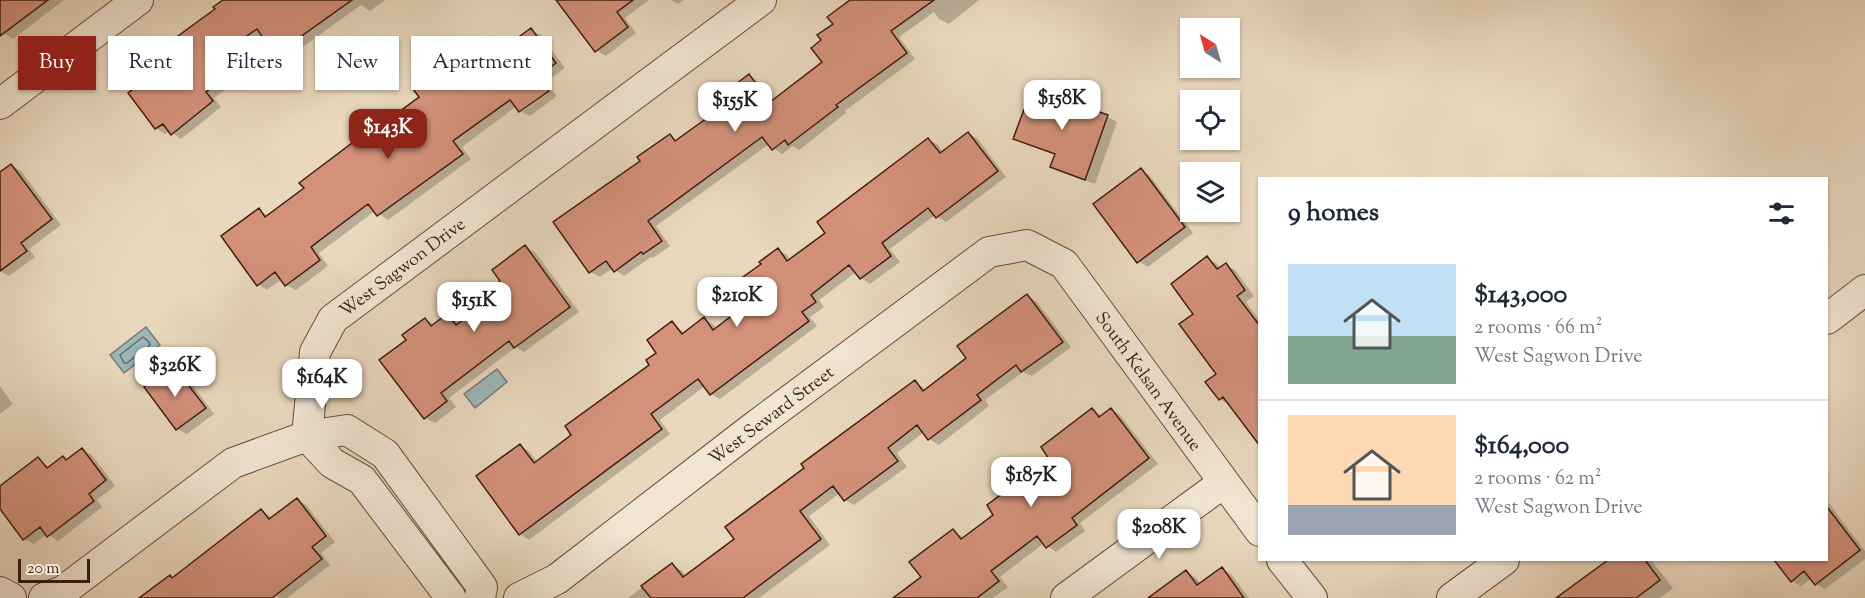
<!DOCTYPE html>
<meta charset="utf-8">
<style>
body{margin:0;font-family:"Sorts Mill Goudy",serif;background:#f6f6f7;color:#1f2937;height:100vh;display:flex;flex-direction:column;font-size:22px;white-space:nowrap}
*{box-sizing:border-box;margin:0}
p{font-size:20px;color:#747a83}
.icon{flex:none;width:33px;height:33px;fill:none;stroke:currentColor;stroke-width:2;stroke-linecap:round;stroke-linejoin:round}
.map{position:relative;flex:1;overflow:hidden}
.drawer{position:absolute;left:1258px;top:177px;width:570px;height:384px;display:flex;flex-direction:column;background:#fff;border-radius:0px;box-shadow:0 2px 4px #0004}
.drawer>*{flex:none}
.guide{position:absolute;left:18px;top:36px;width:570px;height:54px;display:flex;gap:12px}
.needle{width:39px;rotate:323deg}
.controls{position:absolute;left:1180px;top:18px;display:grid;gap:12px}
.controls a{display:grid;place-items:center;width:60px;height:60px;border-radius:0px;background:#fff;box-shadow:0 2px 4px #0004;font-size:30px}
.scale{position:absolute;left:18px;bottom:15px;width:72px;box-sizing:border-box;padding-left:6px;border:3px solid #3f1d0f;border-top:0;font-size:16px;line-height:21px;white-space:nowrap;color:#3f1d0f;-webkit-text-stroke:4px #f1e6d4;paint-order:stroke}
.price{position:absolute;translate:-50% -51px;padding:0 14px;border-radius:12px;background:#fff;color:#222;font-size:20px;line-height:39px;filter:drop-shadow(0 2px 3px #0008)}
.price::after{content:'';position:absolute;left:50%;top:36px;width:18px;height:14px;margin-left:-9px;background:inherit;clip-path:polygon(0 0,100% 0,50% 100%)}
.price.on{background:#8f2418;color:#fff}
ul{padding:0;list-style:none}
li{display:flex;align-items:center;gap:18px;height:150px;padding:0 30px}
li+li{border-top:2px solid #e0e1e3}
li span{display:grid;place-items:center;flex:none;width:168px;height:120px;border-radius:0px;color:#555}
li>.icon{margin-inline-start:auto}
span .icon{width:72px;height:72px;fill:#fffc;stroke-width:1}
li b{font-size:26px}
h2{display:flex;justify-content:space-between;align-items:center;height:72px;padding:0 30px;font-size:26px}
.tag{padding:0 21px;border-radius:0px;background:#fff;box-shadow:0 2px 4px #0004;font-size:21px;line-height:54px}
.tag.on{background:#8f2418;color:#fff}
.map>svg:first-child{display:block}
.water{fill:#9bb8bb;stroke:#767a76;stroke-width:1.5}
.shadow{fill:#0003}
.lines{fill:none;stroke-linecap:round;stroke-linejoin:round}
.shore{stroke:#6d6a65;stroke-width:1.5}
.building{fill:#d3917a;stroke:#3f1d0f;stroke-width:1.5}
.minor-casing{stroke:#6a4c3a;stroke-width:32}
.minor{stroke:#f1e6d4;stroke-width:30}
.labels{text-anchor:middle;stroke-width:5;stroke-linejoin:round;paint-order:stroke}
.street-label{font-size:18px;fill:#3f1d0f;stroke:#f1e6d4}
</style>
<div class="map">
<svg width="1865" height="598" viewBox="0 0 1865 598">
<rect width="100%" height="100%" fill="#e9d8bd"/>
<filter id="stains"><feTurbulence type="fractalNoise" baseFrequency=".00333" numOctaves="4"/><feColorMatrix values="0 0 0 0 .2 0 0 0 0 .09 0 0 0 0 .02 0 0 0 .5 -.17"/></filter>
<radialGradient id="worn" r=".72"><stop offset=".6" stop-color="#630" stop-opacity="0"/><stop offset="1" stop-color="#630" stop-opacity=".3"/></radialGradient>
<path class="water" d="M146,327L160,345L124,373L110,355Z
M497,369L507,382L475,408L464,394Z"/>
<path class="shadow" d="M0,0H64L13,39L4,33L0,28Z
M227,0H385L370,11L361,5L286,59L276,54L263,36L219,67L232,85L214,98L221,107L181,139L170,131L165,134L156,128L168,66Z
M558,0H649L625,18L636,33L606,56L596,50Z
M671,0H684L678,4Z
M852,0H979L949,24L939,19L934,12L899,37L915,59L845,111L846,113L799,150L793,146L782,154L769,144L656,226L670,246L653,258L651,257L624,276L613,268L600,277L590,272L555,223L642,161L670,136L678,141L727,106L749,76L758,82L773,101L824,63L823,40Z
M531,30L541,35L565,68L546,82L550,87L522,108V111L517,106L462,147L471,159L388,220L375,211L319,253L328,266L296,290L286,285L282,279L267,290L258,284L259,210L269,216L306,189L367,137L421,97L444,68L454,73L460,81Z
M552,90L557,96L530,116L522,112Z
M1033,90L1108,117L1117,122L1095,184L1061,172L1052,167L1056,155L1015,139Z
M968,133L978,139L1006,177L946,222L935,215L890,249L900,262L870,284L861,278L856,272L819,300L824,307L810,317L817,326L720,399L711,394L705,386L660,420L670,434L529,540L520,534L478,477L520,446L529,451L538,463L574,435L651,365L672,323L685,333L704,319L713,324L717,329L749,305L763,264L778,250L787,255L791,261L827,233L928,139L938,145L943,152Z
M11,165L21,171L61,225L29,249L35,257L9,276L0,271V174Z
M1141,170L1150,176L1193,233L1148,267L1138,261Z
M525,247L535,252L579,312L524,352L516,347L449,398L456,407L435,423L425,418L408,340L425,319L435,325L447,315L460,325L499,296L502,281Z
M1207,258L1217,264L1220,269L1226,265L1235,270L1254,296L1246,302L1260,321V441L1229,405L1220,399L1218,374L1196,314Z
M1027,296L1037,302L1071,347L1032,376L1023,372L985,400L989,406L939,445L929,439L924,432L897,453L907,467L854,505L845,500L840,493L809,516L830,545L759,598H628L672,565L681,570L686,576L736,539L806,468L915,382L926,390L968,359Z
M173,367L183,372L214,414L187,434L177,429Z
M0,386L13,404L0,414Z
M1111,409L1120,415L1158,464L1080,523L1085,531L1056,552L1044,543L1000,577L1008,587L993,598H896L923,578L953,531L964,538L995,515L1051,459L1092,410L1102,416Z
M82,450L92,455L115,486L97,500L102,507L58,541L47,534L34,544L24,539L0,507V488L38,459L50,468L63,458L68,460Z
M297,500L306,505L335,542L321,553L330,565L287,598H280L275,595L251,598H141L170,577L173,579L261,510L272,518Z
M1827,501L1865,551V559L1825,589L1816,584L1812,578L1801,586L1792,581L1775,560H1827Z
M1610,560H1651L1673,588L1660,598H1560Z
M1222,569L1231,574L1249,598H1153L1186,571L1195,577L1201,584Z"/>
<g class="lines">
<path class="shore" d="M143,337L149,342L150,345L127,363H124L120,355Z"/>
</g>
<path class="building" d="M0,0H48L0,36Z
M223,0H352L275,55L257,29L211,61L224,79L206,92L213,101L171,135L163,124L155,129L128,93L165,66L156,52L215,9L213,7Z
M556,0H633L617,12L628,27L595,52Z
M850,0H934L891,31L907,53L836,105L838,107L788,145L785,140L772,150L762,137L648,221L662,241L643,254L641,252L614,272L606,261L589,273L553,222L640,161L637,157L670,134L675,141L725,105L719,97L749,74L770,102L822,62L811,48L821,40L817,35L833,24L827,17Z
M531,28L556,63L538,76L549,91L519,112L510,100L453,141L463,154L377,216L368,204L311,247L320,260L285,286L275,272L257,286L221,236L259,208L265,217L304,188L299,183L364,134L366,136L419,97L413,89L444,66L456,82Z
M1032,88L1108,115L1085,180L1050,167L1055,154L1013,139Z
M968,132L998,171L936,218L928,208L882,243L891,256L860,279L849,265L811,295L816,302L802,312L809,321L710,395L698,379L651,414L662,429L519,535L476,476L520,444L534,463L571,435L565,426L649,365L646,360L656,353L647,340L672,321L682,334L704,317L713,330L747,304L732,285L761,264L759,262L778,248L787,261L825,233L817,222L928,138L940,153Z
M11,164L52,219L21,243L27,251L0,271V172Z
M1141,168L1185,227L1137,263L1093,204Z
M525,245L570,307L514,348L509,341L441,393L447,401L424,419L379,360L406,340L402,335L425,318L431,326L447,314L456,325L497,296L491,287L500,281L492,270Z
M1207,256L1217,269L1226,263L1245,290L1237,296L1260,326V446L1223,397L1219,400L1205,382L1216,374L1179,324L1193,314L1171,284Z
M1027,294L1063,342L1021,372L1016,365L977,395L981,400L928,440L917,425L888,448L898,461L844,501L833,486L800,511L821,539L743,598H651L641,586L672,563L683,577L734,539L725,527L804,468L801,464L915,380L923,391L966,358L957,346Z
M173,365L206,408L176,430L144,387Z
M1092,408L1099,417L1111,408L1149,458L1072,518L1077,525L1046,548L1037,536L991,571L999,581L977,598H893L921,577L909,562L953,529L961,539L993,515L987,505L1049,459L1041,447Z
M82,448L106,480L89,494L94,501L47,537L40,527L23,540L0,509V486L38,457L47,468L63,456L66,460Z
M297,498L326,536L312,547L322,559L272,598H139L170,575L172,578L261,509L269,519Z
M1827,507L1860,550L1815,585L1804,571L1791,582L1774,560H1827Z
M1608,560H1645L1660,580L1636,598H1556Z
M1222,567L1244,598H1148L1186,570L1197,585Z"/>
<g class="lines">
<defs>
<path id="minor" d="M0,104L138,0
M1827,319L1865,290
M1282,560L1312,598
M0,592L11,598
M44,598L63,591L233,463L307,436L315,352L333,319L761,0
M451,598L362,480L332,463L307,436L347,430L385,454L482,587L480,598
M519,598L557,579L750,430L989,252L1027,245L1064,264L1260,531
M1066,598L1223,483
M1452,598L1504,560"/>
</defs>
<use href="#minor" class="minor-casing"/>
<use href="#minor" class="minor"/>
</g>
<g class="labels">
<g class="street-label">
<text transform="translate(402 267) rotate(-37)" y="6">West Sagwon Drive</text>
<text transform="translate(1149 381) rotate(54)" y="6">South Kelsan Avenue</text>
<text transform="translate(771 415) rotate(-37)" y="6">West Seward Street</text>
</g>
</g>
<rect width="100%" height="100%" filter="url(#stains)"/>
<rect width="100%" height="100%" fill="url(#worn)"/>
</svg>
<div class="controls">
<a><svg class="needle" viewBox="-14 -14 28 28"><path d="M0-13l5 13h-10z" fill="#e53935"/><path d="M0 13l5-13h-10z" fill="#747a83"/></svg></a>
<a><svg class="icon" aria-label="locate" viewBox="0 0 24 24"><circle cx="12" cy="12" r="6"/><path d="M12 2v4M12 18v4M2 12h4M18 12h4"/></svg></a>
<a><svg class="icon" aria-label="layers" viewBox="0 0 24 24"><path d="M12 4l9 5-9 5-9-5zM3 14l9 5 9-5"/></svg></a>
</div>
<div class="scale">20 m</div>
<b class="price" style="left:1062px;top:131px">$158K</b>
<b class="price" style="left:735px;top:133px">$155K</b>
<b class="price on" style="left:388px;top:160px">$143K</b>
<b class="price" style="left:737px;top:328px">$210K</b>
<b class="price" style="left:474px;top:333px">$151K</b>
<b class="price" style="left:175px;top:398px">$326K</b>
<b class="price" style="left:322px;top:410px">$164K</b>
<b class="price" style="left:1031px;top:508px">$187K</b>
<b class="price" style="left:1159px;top:560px">$208K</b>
<div class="guide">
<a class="tag on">Buy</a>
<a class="tag">Rent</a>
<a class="tag">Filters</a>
<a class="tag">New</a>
<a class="tag">Apartment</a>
</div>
<section class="drawer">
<h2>9 homes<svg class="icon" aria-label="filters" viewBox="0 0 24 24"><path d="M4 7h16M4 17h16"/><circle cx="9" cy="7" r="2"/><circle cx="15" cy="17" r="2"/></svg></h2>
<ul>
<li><span style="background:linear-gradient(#bfe0f5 60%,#7fa58c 0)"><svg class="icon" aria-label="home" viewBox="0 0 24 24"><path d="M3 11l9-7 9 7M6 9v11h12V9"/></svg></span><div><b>$143,000</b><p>2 rooms · 66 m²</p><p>West Sagwon Drive</p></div></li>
<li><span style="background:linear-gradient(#ffd9b3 75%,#9aa5b1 0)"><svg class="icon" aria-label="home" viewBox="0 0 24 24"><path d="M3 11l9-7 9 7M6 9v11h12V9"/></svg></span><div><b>$164,000</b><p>2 rooms · 62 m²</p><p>West Sagwon Drive</p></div></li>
</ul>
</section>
</div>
